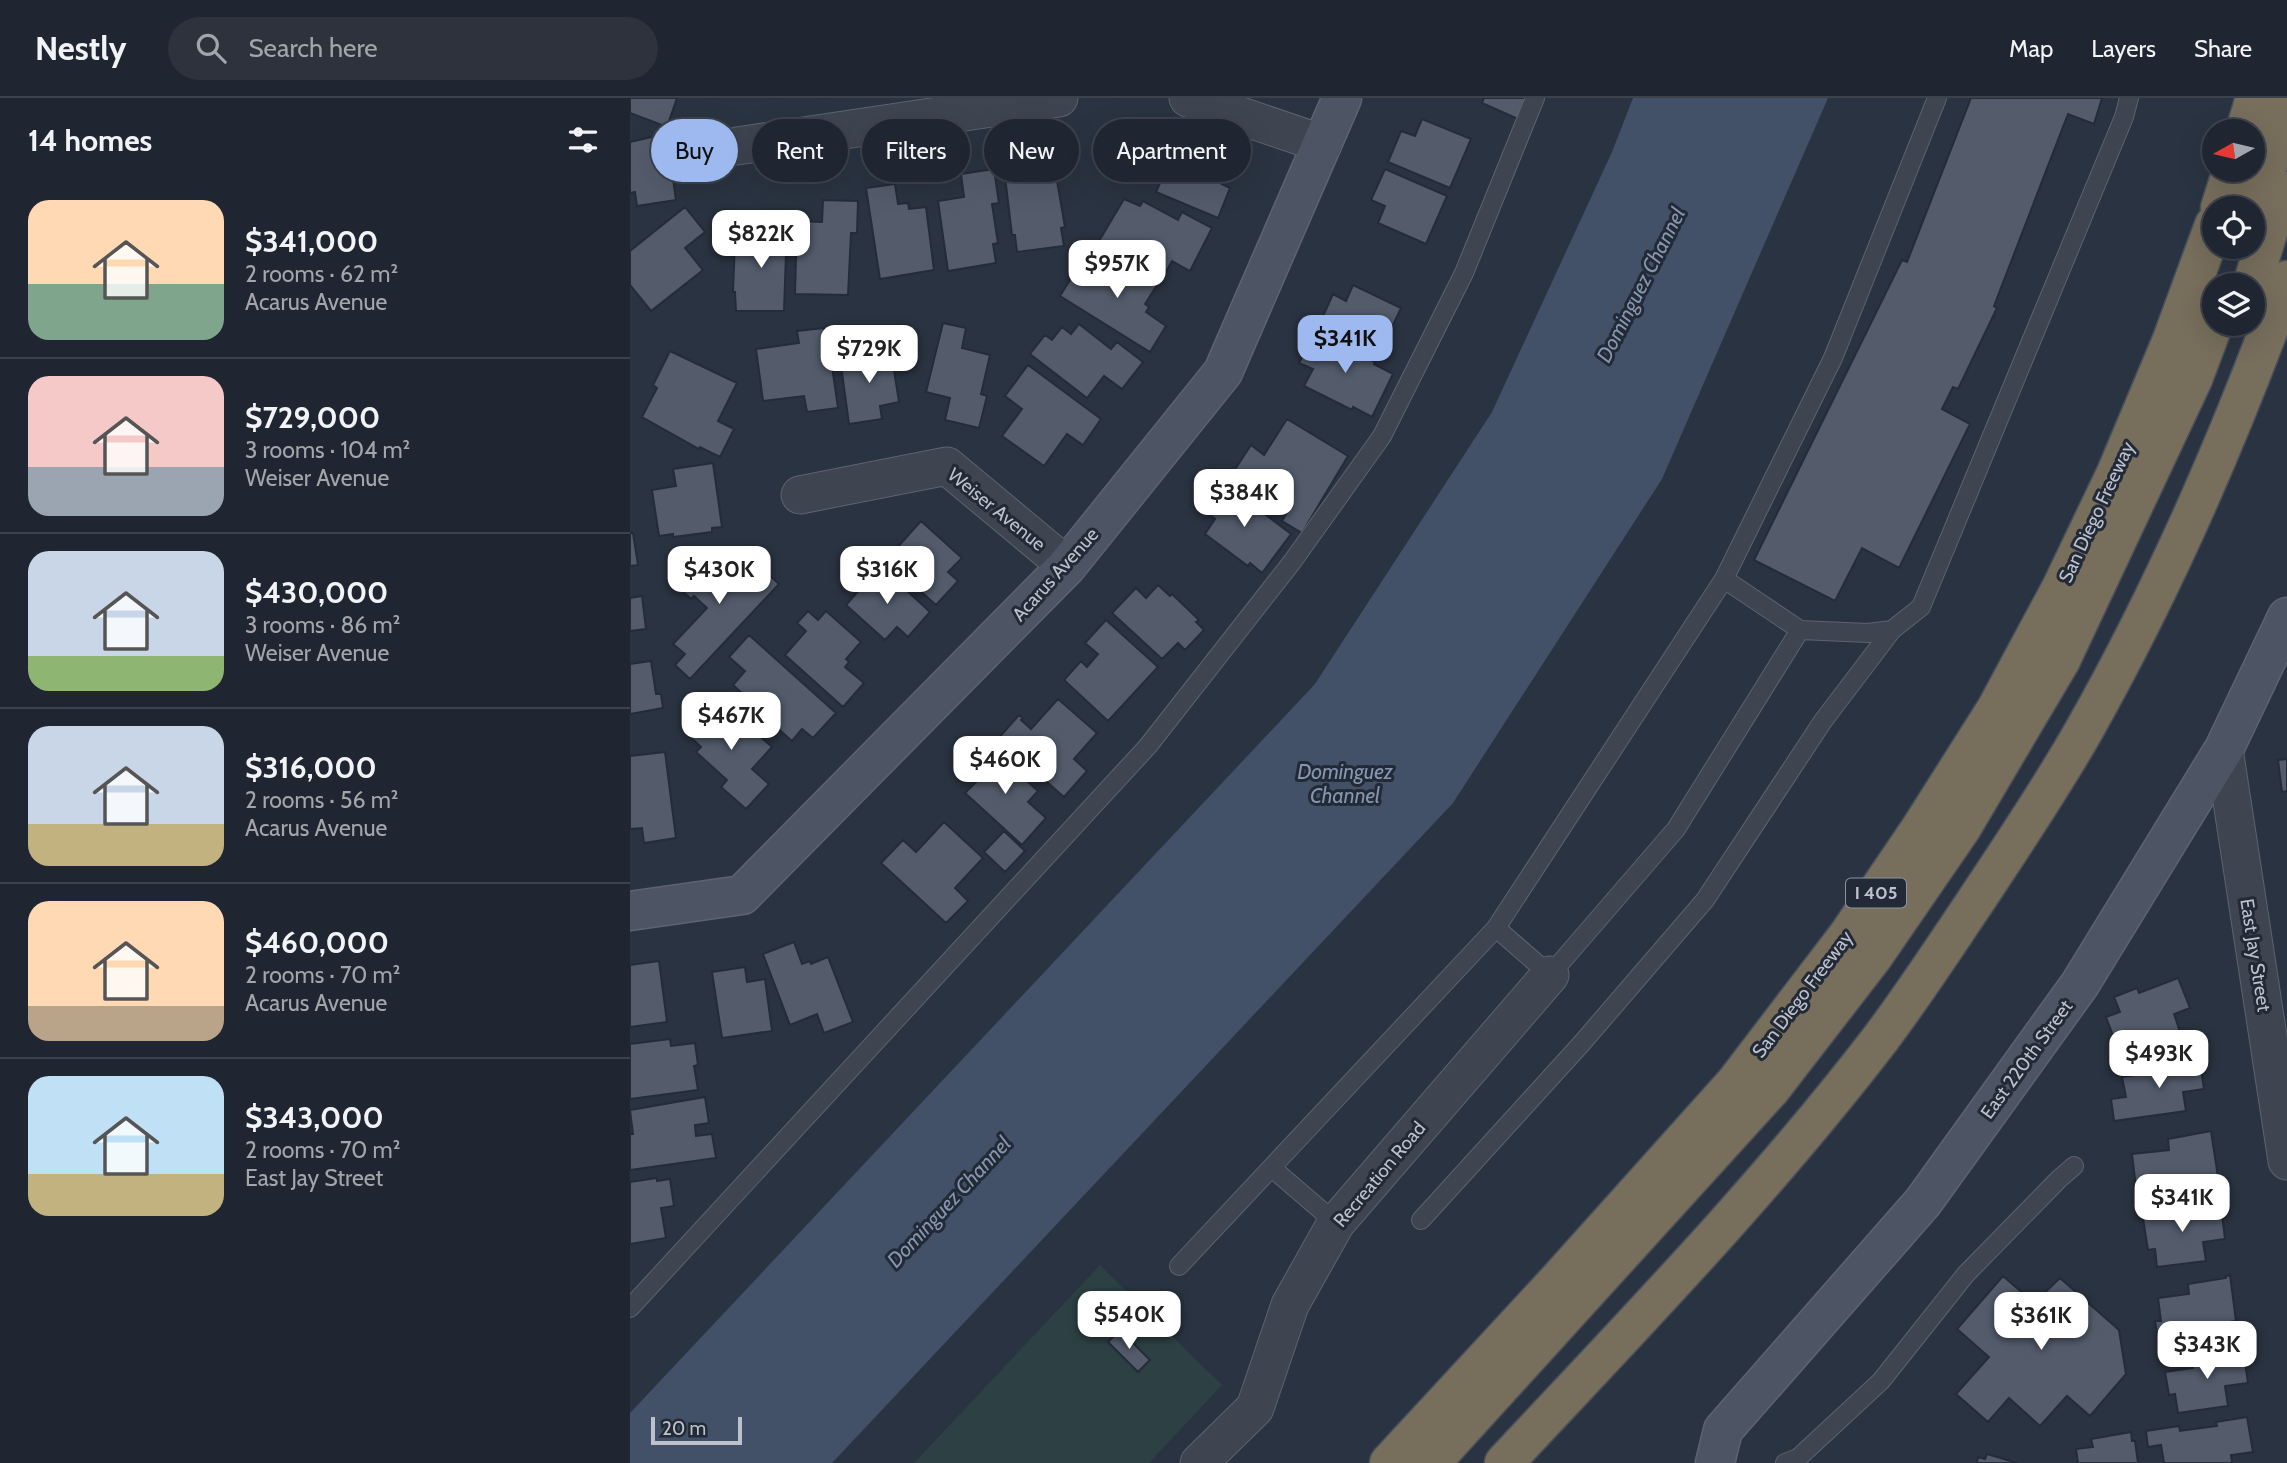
<!DOCTYPE html>
<meta charset="utf-8">
<style>
body{margin:0;font-family:Cabin,sans-serif;background:#2d323d;color:#f1f3f6;height:100vh;display:flex;flex-direction:column;font-size:26px;white-space:nowrap}
*{box-sizing:border-box;margin:0}
p{font-size:23px;color:#a2a5ab}
.icon{flex:none;width:38px;height:38px;fill:none;stroke:currentColor;stroke-width:2;stroke-linecap:round;stroke-linejoin:round}
.map{position:relative;flex:1;overflow:hidden}
.side{display:flex;flex-direction:column;background:#202631;width:630px}
.side>*{flex:none}
.banner{position:absolute;left:21px;top:21px;width:665px;height:63px;display:flex;gap:14px}
.needle{width:46px;rotate:262deg}
.buttons{position:absolute;left:1572px;top:21px;display:grid;gap:14px}
.buttons a{display:grid;place-items:center;width:63px;height:63px;border-radius:50%;background:#202631;box-shadow:0 7px 28px #0002,0 0 0 2px #3d434d;font-size:35px}
.scale{position:absolute;left:21px;bottom:18px;width:91px;box-sizing:border-box;padding-left:7px;border:4px solid #bcc1cb;border-top:0;font-size:19px;line-height:24px;white-space:nowrap;color:#bcc1cb;-webkit-text-stroke:5px #232a37;paint-order:stroke}
.price{position:absolute;translate:-50% -60px;padding:0 16px;border-radius:14px;background:#fff;color:#222;font-size:23px;line-height:46px;filter:drop-shadow(0 2px 4px #0008)}
.price::after{content:'';position:absolute;left:50%;top:42px;width:21px;height:16px;margin-left:-10px;background:inherit;clip-path:polygon(0 0,100% 0,50% 100%)}
.price.selected{background:#9db9ef;color:#111}
ul{padding:0;list-style:none}
li{display:flex;align-items:center;gap:21px;height:175px;padding:0 28px}
li+li{border-top:2px solid #3d434d}
li span{display:grid;place-items:center;flex:none;width:196px;height:140px;border-radius:21px;color:#555}
li>.icon{margin-inline-start:auto}
span .icon{width:84px;height:84px;fill:#fffc;stroke-width:1}
li b{font-size:30px}
h2{display:flex;justify-content:space-between;align-items:center;height:84px;padding:0 28px;font-size:30px}
.chip{padding:0 24px;border-radius:32px;background:#202631;box-shadow:0 7px 28px #0002,0 0 0 2px #3d434d;font-size:24px;line-height:63px}
.chip.selected{background:#9db9ef;color:#111}
header{display:flex;align-items:center;gap:42px;box-sizing:border-box;height:98px;padding:0 35px;background:#202631;border-bottom:2px solid #3d434d}
header strong{font-size:33px}
nav{display:flex;gap:38px;margin-inline-start:auto;font-size:24px}
.search{width:490px;height:63px;background:#2d323d;display:flex;align-items:center;gap:18px;box-sizing:border-box;padding:0 24px;border-radius:38px;color:#a2a5ab;font-size:26px}
main{display:flex;flex:1;min-height:0}
.map>svg:first-child{display:block}
.green{fill:#2d4144}
.water{fill:#425068}
.building{fill:#545c6c;stroke:#252c39;stroke-width:2}
.lines{fill:none;stroke-linecap:round;stroke-linejoin:round}
.lane-casing{stroke:#5d636f;stroke-width:20}
.street-casing{stroke:#5d636f;stroke-width:39}
.secondary-casing{stroke:#5d636f;stroke-width:41}
.highway-casing{stroke:#49505c;stroke-width:41}
.lane{stroke:#3e4551;stroke-width:18}
.street{stroke:#3e4551;stroke-width:37}
.secondary{stroke:#4d5464;stroke-width:38}
.highway{stroke:#776e5c;stroke-width:38}
.labels{text-anchor:middle;stroke-width:6;stroke-linejoin:round;paint-order:stroke}
.shield{fill:#232a37;stroke:#8e949f;stroke-width:2}
.shield-label{font-size:18px;font-weight:bold;fill:#bcc1cb}
.street-label{font-size:19px;fill:#bcc1cb;stroke:#232a37}
.water-label{font-size:21px;font-style:italic;fill:#8696af;stroke:#232a37}
</style>
<header>
<strong>Nestly</strong>
<div class="search"><svg class="icon" aria-label="search" viewBox="0 0 24 24"><circle cx="10" cy="10" r="6"/><path d="M15 15l6 6"/></svg>Search here</div>
<nav><a>Map</a><a>Layers</a><a>Share</a></nav>
</header>
<main>
<section class="side">
<h2>14 homes<svg class="icon" aria-label="filters" viewBox="0 0 24 24"><path d="M4 7h16M4 17h16"/><circle cx="9" cy="7" r="2"/><circle cx="15" cy="17" r="2"/></svg></h2>
<ul>
<li><span style="background:linear-gradient(#ffd9b3 60%,#7fa58c 0)"><svg class="icon" aria-label="home" viewBox="0 0 24 24"><path d="M3 11l9-7 9 7M6 9v11h12V9"/></svg></span><div><b>$341,000</b><p>2 rooms · 62 m²</p><p>Acarus Avenue</p></div></li>
<li><span style="background:linear-gradient(#f6c9c9 65%,#9aa5b1 0)"><svg class="icon" aria-label="home" viewBox="0 0 24 24"><path d="M3 11l9-7 9 7M6 9v11h12V9"/></svg></span><div><b>$729,000</b><p>3 rooms · 104 m²</p><p>Weiser Avenue</p></div></li>
<li><span style="background:linear-gradient(#c9d6e8 75%,#8fb573 0)"><svg class="icon" aria-label="home" viewBox="0 0 24 24"><path d="M3 11l9-7 9 7M6 9v11h12V9"/></svg></span><div><b>$430,000</b><p>3 rooms · 86 m²</p><p>Weiser Avenue</p></div></li>
<li><span style="background:linear-gradient(#c9d6e8 70%,#c2b280 0)"><svg class="icon" aria-label="home" viewBox="0 0 24 24"><path d="M3 11l9-7 9 7M6 9v11h12V9"/></svg></span><div><b>$316,000</b><p>2 rooms · 56 m²</p><p>Acarus Avenue</p></div></li>
<li><span style="background:linear-gradient(#ffd9b3 75%,#b9a48a 0)"><svg class="icon" aria-label="home" viewBox="0 0 24 24"><path d="M3 11l9-7 9 7M6 9v11h12V9"/></svg></span><div><b>$460,000</b><p>2 rooms · 70 m²</p><p>Acarus Avenue</p></div></li>
<li><span style="background:linear-gradient(#bfe0f5 70%,#c2b280 0)"><svg class="icon" aria-label="home" viewBox="0 0 24 24"><path d="M3 11l9-7 9 7M6 9v11h12V9"/></svg></span><div><b>$343,000</b><p>2 rooms · 70 m²</p><p>East Jay Street</p></div></li>
</ul>
</section>
<div class="map">
<svg width="1657" height="1365" viewBox="0 0 1657 1365">
<rect width="100%" height="100%" fill="#2a3341"/>
<path class="green" d="M470,1167L592,1287L519,1365H284Z"/>
<path class="water" d="M1003,0H1198L1032,381L823,705L202,1365H0V1315L685,586L862,314L982,54Z"/>
<path class="building" d="M0,0H47L37,29L0,15Z
M854,0H897L888,21L852,5Z
M1341,0H1472L1464,26L1438,16L1364,208L1367,210L1328,291L1323,289L1312,311L1340,326L1269,470L1232,450L1205,503L1124,462L1272,162L1277,164Z
M792,21L841,41L820,90L758,64L771,33L785,38Z
M26,38V41L37,40L46,102L7,108L5,94L0,95V44Z
M532,43L545,48L546,47L595,67L588,84L600,90L588,120L526,94L535,74L521,69Z
M407,65L408,79L426,77L435,129L431,130L434,148L387,154L385,137H382L374,70Z
M364,71L369,105L362,106L368,145L363,146L366,165L318,173L308,103L334,99L331,76Z
M755,71L817,98L796,146L748,125L755,108L741,102Z
M265,86L268,106L278,105L279,111L296,109L304,172L250,181L236,90Z
M494,101L510,108L513,103L548,122L552,114L582,130L560,173L542,163L534,177L469,143Z
M193,102L228,103L227,135H221L218,197L165,196L167,123L192,124Z
M55,109L75,134L55,150L73,172L21,213L0,187V153Z
M124,127H157L154,213H106L105,194H103L105,141H124Z
M474,156L527,187L515,206L519,209L516,214L536,228L520,254L430,198L448,169L460,177Z
M723,187L771,210L749,257L689,227L703,196L716,203Z
M313,225L336,230L332,250L360,257L351,296L357,298L349,330L315,322L320,300L296,294Z
M449,226L481,251L487,244L513,264L492,291L474,278L457,300L400,256L415,237L422,242L432,229L441,236Z
M194,230L195,241L198,240L208,310L177,314L174,298L133,303L126,251L169,245L167,233Z
M685,234L745,264L744,266L763,276L742,319L723,309L722,312L674,288L683,271L669,265Z
M40,253L107,285L88,323L104,331L90,359L70,349L69,351L12,319L27,290L23,287Z
M261,253L269,304L250,308L252,321L219,326L210,260Z
M398,267L471,321L453,347L437,336L414,368L372,338L392,311L375,298Z
M657,321L718,358L672,435L652,423L660,409L608,377L602,376L621,347L634,357Z
M83,365L92,429L82,430V434L43,439V436L29,438L22,392L46,388L43,371Z
M594,385L661,436L632,475L620,465L618,468L575,436L585,421L574,412Z
M291,423L332,460L318,474L328,483L306,507L256,462Z
M0,435H3L8,467L0,468Z
M84,449L113,477L125,464L149,486L60,581L45,567L55,556L43,546L77,510L64,498L61,501L47,488Z
M250,468L300,514L278,539L267,529L255,542L216,507Z
M528,487L540,498L542,496L569,522L566,524L574,532L555,552L548,545L532,561L482,515L506,490L516,500Z
M12,498L16,531L0,533V500Z
M178,513L188,522L196,513L231,544L216,561L219,564L215,569L234,585L213,609L155,557L176,533L167,525Z
M476,522L528,569L478,623L434,582L451,563L457,569L468,556L455,545Z
M119,537L206,615L183,640L172,631L162,643L122,608L124,606L103,587L115,573L99,559Z
M21,563L26,596H31L33,610L0,616V566Z
M88,601L142,649L122,671L139,686L116,711L91,689L97,682L66,654L71,649L56,635Z
M428,601L467,635L444,661L457,673L434,699L371,644L369,646L366,643L389,617L393,620L391,622L401,631Z
M359,648L408,693L398,704L416,720L392,747L335,695L348,682L337,672Z
M35,654L46,740L14,745L12,730L0,731V658Z
M1657,661V693L1652,694L1648,662Z
M314,724L353,760L325,790L338,803L316,825L251,765L273,742L286,754Z
M374,733L395,753L375,774L354,754Z
M164,844L172,866L180,863L181,866L198,859L223,924L194,935L187,916L160,927L133,856Z
M29,863L37,924L0,929V867Z
M115,869L117,884L135,881L142,933L92,940L82,874Z
M1548,880L1560,910L1544,916L1550,934L1490,956L1476,919L1490,914L1484,899L1507,890L1509,895Z
M40,941L41,948L65,945L68,967L64,968L68,992L0,1001V946Z
M1569,957L1574,991L1553,994L1556,1013L1484,1023L1481,1001L1496,999L1492,979L1531,973L1530,969L1535,968L1534,962Z
M75,999L79,1025L65,1027L66,1038L82,1036L86,1060L0,1072V1036H3L0,1012Z
M1581,1033L1588,1079L1559,1083L1560,1092L1507,1098L1502,1056L1539,1052L1538,1041Z
M27,1080V1083L40,1081L44,1108L31,1110L36,1140L0,1146V1084Z
M1591,1108L1595,1141L1573,1144L1576,1163L1527,1169L1525,1151L1518,1152L1512,1114L1540,1110L1541,1118L1551,1117V1113Z
M1600,1177L1606,1223L1579,1227L1580,1234L1528,1242L1525,1223H1531L1528,1200L1559,1196L1558,1186L1596,1180V1178Z
M1373,1178L1404,1205L1430,1180L1489,1232L1496,1276L1460,1318L1437,1298L1410,1328L1379,1300L1358,1324L1326,1296L1359,1259L1327,1231Z
M490,1232L520,1262L508,1274L478,1244Z
M1613,1250L1618,1285L1595,1288L1598,1308L1548,1315L1545,1296L1539,1297L1535,1274L1563,1270L1561,1261L1577,1259V1255Z
M1617,1319L1623,1354L1601,1357L1602,1365H1534L1531,1347L1518,1349L1516,1333L1549,1328L1550,1333L1587,1328L1586,1324Z
M1501,1334L1502,1343H1505L1508,1365H1448L1446,1351L1463,1349L1461,1341Z
M1357,1356L1387,1365H1347L1348,1359L1355,1361Z"/>
<g class="lines">
<defs>
<path id="lane" d="M1094,481L1170,532
M866,830L920,877L1046,731L1170,532L1238,535L1262,532L1291,509L1494,19L1499,0
M642,1070L706,1125
M791,1122L952,945L1075,802L1193,623L1262,532
M549,1168L866,830L1094,481L1203,260L1307,0
M0,1210L518,648L662,464L752,338L834,175L905,0
M1155,1365L1168,1360L1251,1283L1336,1176L1429,1081L1444,1068"/>
<path id="street" d="M558,0L693,46
M107,48L429,0
M170,397L317,368L437,468
M1594,651L1657,1063
M569,1365L625,1310L660,1207L706,1125L920,877"/>
<path id="secondary" d="M0,813L112,797L437,468L593,274L712,0
M1085,1365L1093,1332L1293,1104L1450,886L1594,651L1657,519"/>
<path id="highway" d="M1615,33L1625,0
M1590,110L1602,72
M1622,119L1657,5
M1622,187L1651,92
M759,1365L931,1179L1105,985L1218,837L1290,731L1366,611L1431,490L1486,375L1541,244L1584,127
M801,1365L1141,991L1243,859L1331,731L1431,562L1563,281L1584,225
M874,1365C1003,1227 1136,1090 1251,940C1284,896 1314,850 1345,804C1382,748 1420,692 1453,634C1534,491 1601,337 1657,182"/>
</defs>
<use href="#lane" class="lane-casing"/>
<use href="#street" class="street-casing"/>
<use href="#secondary" class="secondary-casing"/>
<use href="#highway" class="highway-casing"/>
<use href="#lane" class="lane"/>
<use href="#street" class="street"/>
<use href="#secondary" class="secondary"/>
<use href="#highway" class="highway"/>
</g>
<g class="labels">
<rect class="shield" x="1216" y="780.5" width="60" height="29" rx="5"/>
<g class="shield-label">
<text x="1246" y="801">I 405</text>
</g>
<g class="street-label">
<text transform="translate(367 411) rotate(39)" y="7">Weiser Avenue</text>
<text transform="translate(1466 414) rotate(-65)" y="7">San Diego Freeway</text>
<text transform="translate(425 476) rotate(-48)" y="7">Acarus Avenue</text>
<text transform="translate(1626 857) rotate(81)" y="7">East Jay Street</text>
<text transform="translate(1172 896) rotate(-53)" y="7">San Diego Freeway</text>
<text transform="translate(1396 961) rotate(-54)" y="7">East 220th Street</text>
<text transform="translate(749 1076) rotate(-50)" y="7">Recreation Road</text>
</g>
<g class="water-label">
<text transform="translate(1011 187) rotate(-63)" y="7">Dominguez Channel</text>
<text x="715" y="681">Dominguez<tspan x="715" dy="24">Channel</tspan></text>
<text transform="translate(319 1104) rotate(-47)" y="7">Dominguez Channel</text>
</g>
</g>
</svg>
<div class="buttons">
<a><svg class="needle" viewBox="-14 -14 28 28"><path d="M0-13l5 13h-10z" fill="#e53935"/><path d="M0 13l5-13h-10z" fill="#a2a5ab"/></svg></a>
<a><svg class="icon" aria-label="locate" viewBox="0 0 24 24"><circle cx="12" cy="12" r="6"/><path d="M12 2v4M12 18v4M2 12h4M18 12h4"/></svg></a>
<a><svg class="icon" aria-label="layers" viewBox="0 0 24 24"><path d="M12 4l9 5-9 5-9-5zM3 14l9 5 9-5"/></svg></a>
</div>
<div class="scale">20 m</div>
<b class="price" style="left:131px;top:172px">$822K</b>
<b class="price" style="left:487px;top:202px">$957K</b>
<b class="price selected" style="left:715px;top:277px">$341K</b>
<b class="price" style="left:239px;top:287px">$729K</b>
<b class="price" style="left:614px;top:431px">$384K</b>
<b class="price" style="left:89px;top:508px">$430K</b>
<b class="price" style="left:257px;top:508px">$316K</b>
<b class="price" style="left:101px;top:654px">$467K</b>
<b class="price" style="left:375px;top:698px">$460K</b>
<b class="price" style="left:1529px;top:992px">$493K</b>
<b class="price" style="left:1552px;top:1136px">$341K</b>
<b class="price" style="left:499px;top:1253px">$540K</b>
<b class="price" style="left:1411px;top:1254px">$361K</b>
<b class="price" style="left:1577px;top:1283px">$343K</b>
<div class="banner">
<a class="chip selected">Buy</a>
<a class="chip">Rent</a>
<a class="chip">Filters</a>
<a class="chip">New</a>
<a class="chip">Apartment</a>
</div>
</div>
</main>
